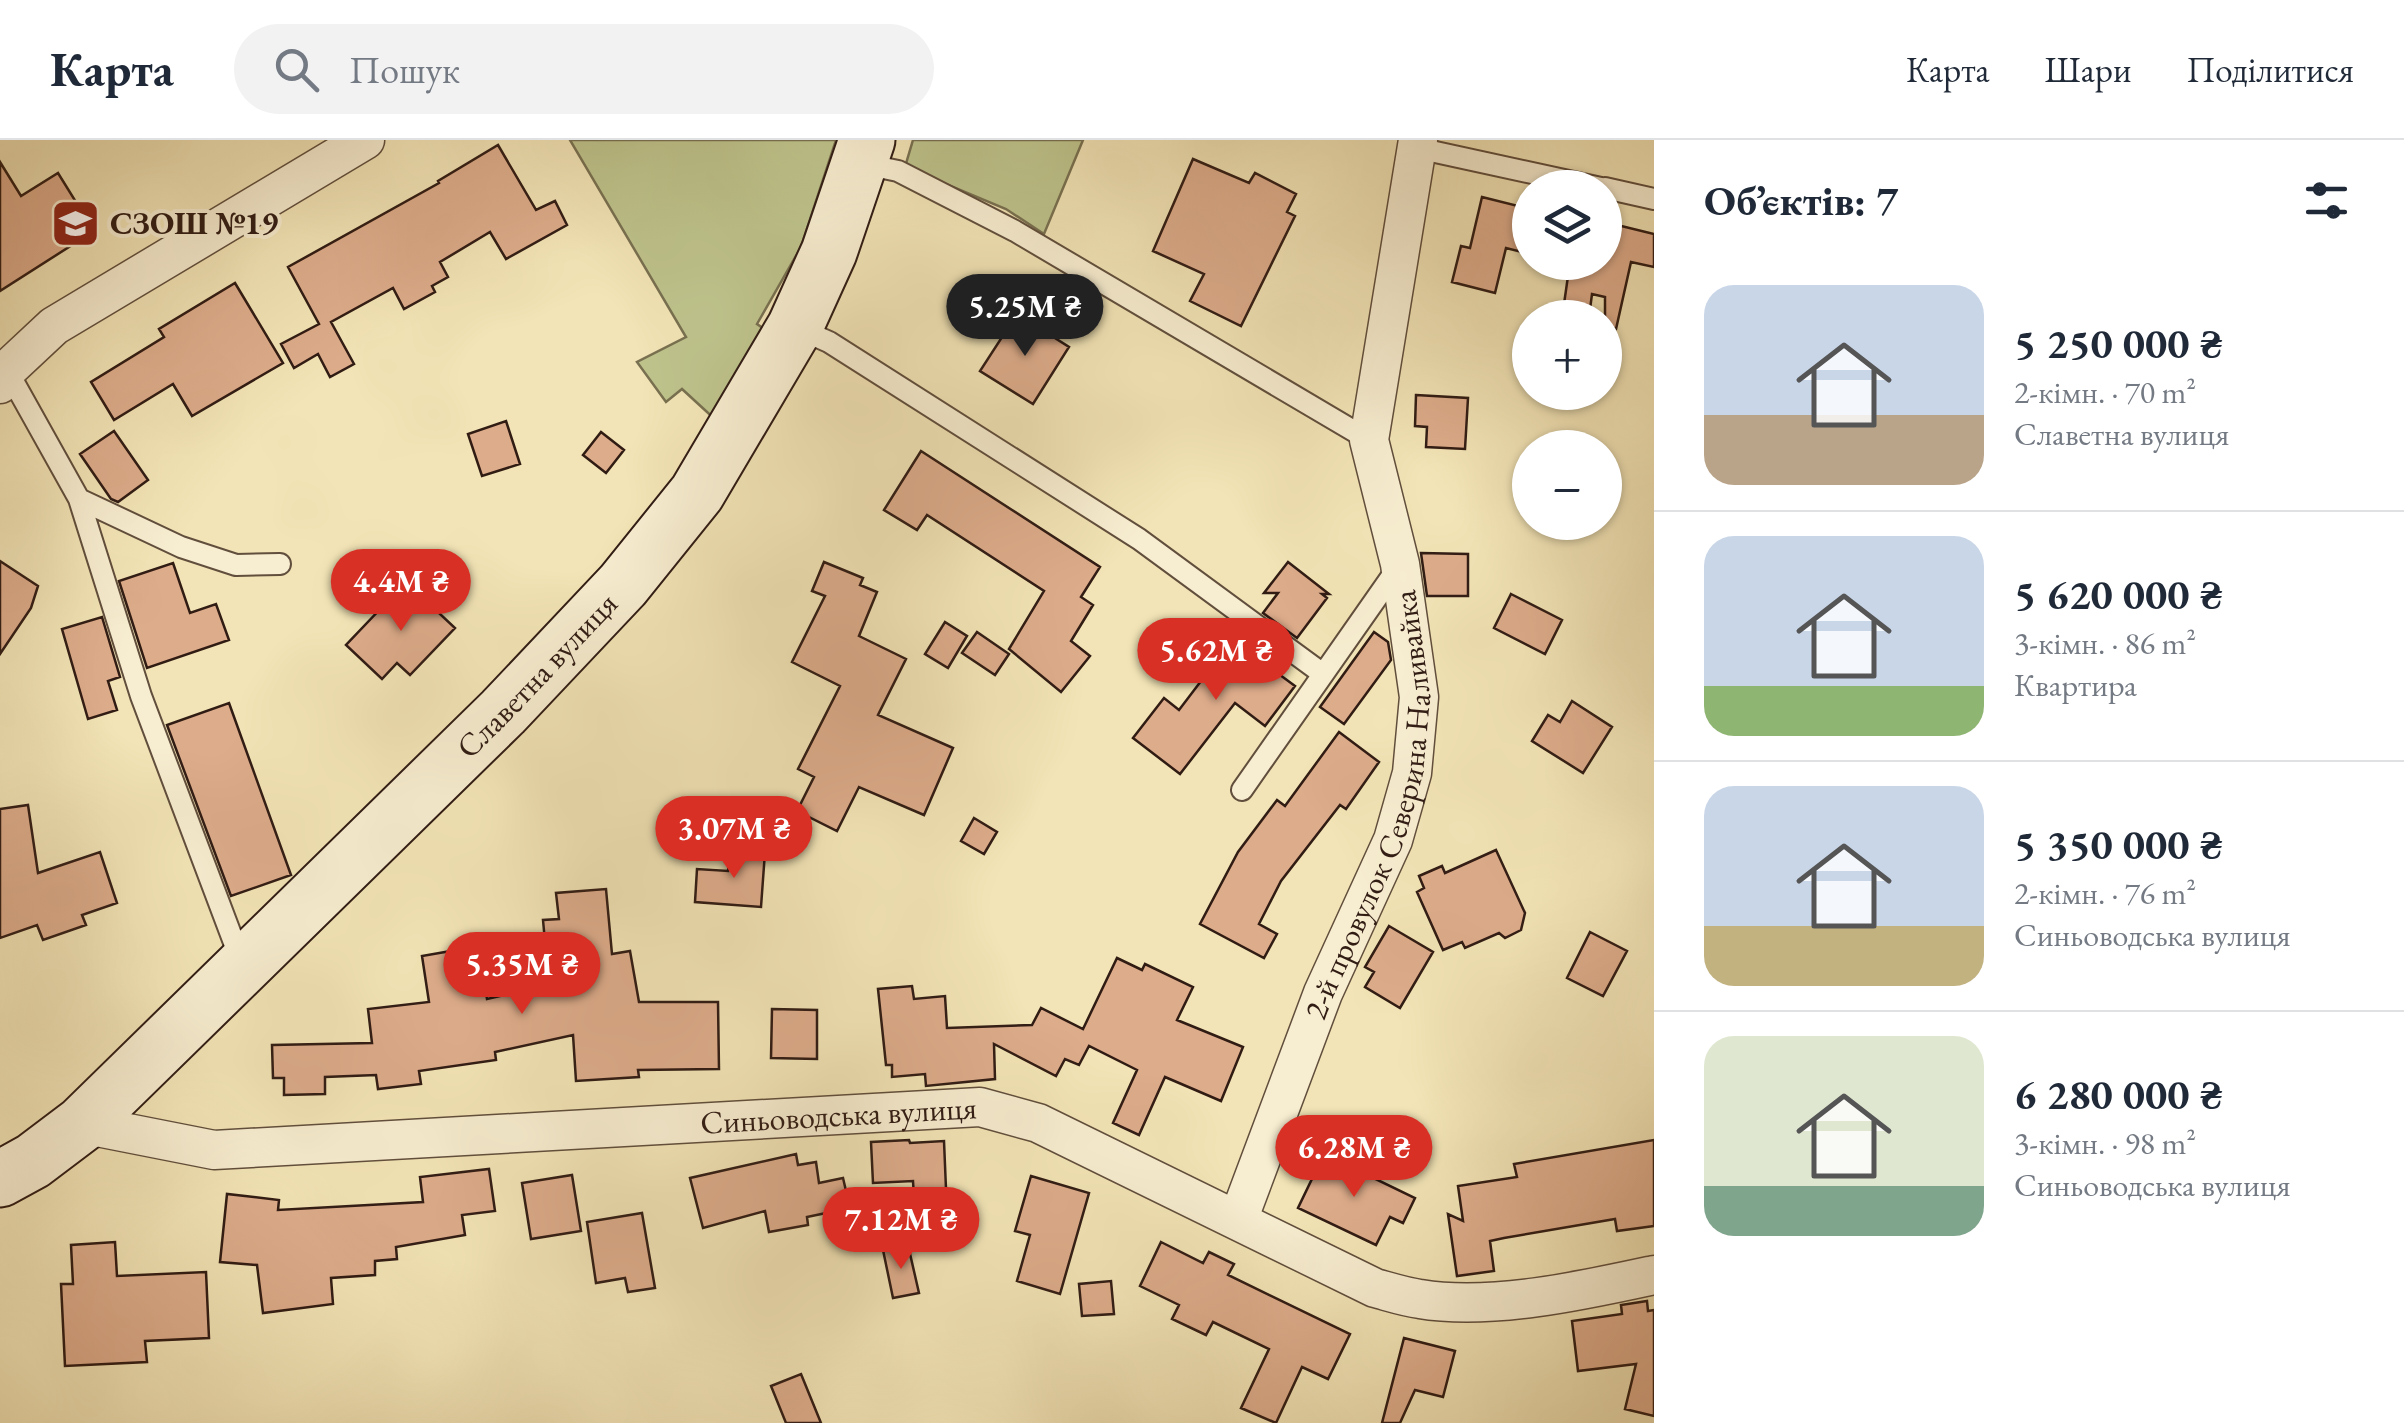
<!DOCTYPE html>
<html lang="uk">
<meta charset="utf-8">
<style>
body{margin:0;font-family:"EB Garamond",serif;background:#f2f2f3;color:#1f2937;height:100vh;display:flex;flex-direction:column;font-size:38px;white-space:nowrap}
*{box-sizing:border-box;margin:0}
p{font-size:32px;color:#747a83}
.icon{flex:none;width:55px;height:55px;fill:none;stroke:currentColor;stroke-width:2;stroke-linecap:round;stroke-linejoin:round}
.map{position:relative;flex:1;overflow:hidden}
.panel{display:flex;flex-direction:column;background:#fff;width:750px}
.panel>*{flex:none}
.fabs{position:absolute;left:1512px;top:30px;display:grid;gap:20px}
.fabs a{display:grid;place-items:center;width:110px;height:110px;border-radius:50%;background:#fff;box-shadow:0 2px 8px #0004;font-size:50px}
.price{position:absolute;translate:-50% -85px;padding:0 22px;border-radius:35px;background:#d93025;color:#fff;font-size:32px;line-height:65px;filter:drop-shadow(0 2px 5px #0008)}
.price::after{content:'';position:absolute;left:50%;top:60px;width:30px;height:22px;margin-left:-15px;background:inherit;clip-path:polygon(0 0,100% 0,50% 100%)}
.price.on{background:#222;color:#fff}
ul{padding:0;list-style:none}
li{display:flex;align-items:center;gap:30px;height:250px;padding:0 50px}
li+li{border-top:2px solid #e0e1e3}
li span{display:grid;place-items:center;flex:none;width:280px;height:200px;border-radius:30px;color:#555}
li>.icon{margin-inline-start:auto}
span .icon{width:120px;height:120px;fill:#fffc;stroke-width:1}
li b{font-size:42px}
h2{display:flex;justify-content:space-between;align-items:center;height:120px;padding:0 50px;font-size:42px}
header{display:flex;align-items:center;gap:60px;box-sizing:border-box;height:140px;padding:0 50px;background:#fff;border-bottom:2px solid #e0e1e3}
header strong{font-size:48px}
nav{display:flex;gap:55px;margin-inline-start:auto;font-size:35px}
.search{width:700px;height:90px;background:#f2f2f3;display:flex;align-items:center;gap:25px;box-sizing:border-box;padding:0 35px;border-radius:55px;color:#747a83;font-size:38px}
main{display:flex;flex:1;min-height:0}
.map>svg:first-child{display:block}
.green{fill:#bec38c;stroke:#787050;stroke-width:2.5}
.building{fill:#ddac8b;stroke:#311c14;stroke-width:2.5}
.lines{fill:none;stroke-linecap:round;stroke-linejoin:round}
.service-casing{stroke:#614e3c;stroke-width:24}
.minor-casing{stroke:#614e3c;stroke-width:41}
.secondary-casing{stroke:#311c14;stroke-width:59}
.service{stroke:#f7edd0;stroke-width:20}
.minor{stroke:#f7edd0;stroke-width:38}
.secondary{stroke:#f7edd0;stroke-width:55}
.labels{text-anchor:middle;stroke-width:8;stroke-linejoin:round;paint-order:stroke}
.poi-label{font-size:32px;font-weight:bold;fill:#311c14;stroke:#f7edd0;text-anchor:start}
.street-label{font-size:32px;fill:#311c14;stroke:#f7edd0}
</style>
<header>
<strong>Карта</strong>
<div class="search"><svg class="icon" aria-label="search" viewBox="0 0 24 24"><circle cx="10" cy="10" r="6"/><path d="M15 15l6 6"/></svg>Пошук</div>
<nav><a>Карта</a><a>Шари</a><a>Поділитися</a></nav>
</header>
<main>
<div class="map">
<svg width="1654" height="1283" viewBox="0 0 1654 1283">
<rect width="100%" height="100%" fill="#f2e4b6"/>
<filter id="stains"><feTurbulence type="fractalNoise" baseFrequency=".002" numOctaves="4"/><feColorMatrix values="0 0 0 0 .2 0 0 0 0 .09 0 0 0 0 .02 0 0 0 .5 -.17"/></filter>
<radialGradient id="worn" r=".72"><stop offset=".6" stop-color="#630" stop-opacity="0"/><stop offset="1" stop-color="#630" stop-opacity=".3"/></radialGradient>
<path class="green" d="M570,0H836L801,107L757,184L773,195L719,283L682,249L666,262L637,222L686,197Z
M913,0H1083L1044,94L1006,69L905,27Z"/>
<path class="building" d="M498,5L536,70L555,61L567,85L506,119L490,92L440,122L448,137L432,146L435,152L404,169L393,148L331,182L354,224L330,237L318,214L294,228L281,204L319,184L288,127L439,43L438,41Z
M1193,19L1249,43L1255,33L1296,54L1287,72L1295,76L1241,186L1190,161L1204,134L1153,111Z
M0,22L21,56L58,33L94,91L0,151Z
M1482,57L1530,69V114L1506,108L1495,153L1452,142L1461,106L1470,108Z
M1605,82L1654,94V127L1631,122L1616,189L1605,187V157L1592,154L1589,177L1563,171L1570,122H1605Z
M235,143L283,223L192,276L173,244L114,280L91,242L164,197L159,189Z
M1017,174L1069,207L1033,264L980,231Z
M1416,255L1468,258L1465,309L1426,307L1427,287L1415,286Z
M506,281L520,324L482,336L468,294Z
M114,291L148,340L118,362L111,359L80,314Z
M601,292L624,310L606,333L583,315Z
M921,311L1100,427L1081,457L1093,465L1071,501L1090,516L1061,552L1009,509L1044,451L927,375L917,390L884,370Z
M1421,413L1468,414V456H1427Z
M0,421L38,446L31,468L0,514Z
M824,422L863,438L860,445L877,452L859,496L906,519L878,575L953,608L924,675L859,647L837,691L797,671L814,637L798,629L840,546L792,522L825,456L812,451Z
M1288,422L1329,454H1322L1327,458L1297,498L1263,473L1278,453H1264Z
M173,423L190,473L216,464L229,500L147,528L119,441Z
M406,442L455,488L410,535L397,523L382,539L346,505Z
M1511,454L1562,480L1545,514L1494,488Z
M102,477L120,537L108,541L117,570L88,579L62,489Z
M945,482L967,496L948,528L925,514Z
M977,492L1009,514L995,535L962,513Z
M1374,492L1388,502L1391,520L1344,584L1320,567Z
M1245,494L1280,519L1272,529L1295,546L1265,586L1235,563L1180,634L1133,598L1164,558L1179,570L1233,499L1238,503Z
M1572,561L1612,587L1583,633L1532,601L1548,575L1560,582Z
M229,563L291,735L231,756L167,585Z
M1339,592L1379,622L1346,669L1340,665L1281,741L1259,784L1277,794L1264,818L1200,784L1238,712L1277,660L1285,666Z
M28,665L38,733L100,712L117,763L82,775L86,785L43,800L37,785L0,798V669Z
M974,678L997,692L984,714L961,701Z
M730,709L765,712L761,767L695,762L697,729L728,731Z
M1496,710L1525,773L1521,790L1505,798L1499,793L1465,808L1462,802L1443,810L1417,752L1424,748L1419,736L1442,726L1445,733Z
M606,749L612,814L630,811L639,862H718L719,929L638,930L639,937L576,941L573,895L495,912L496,920L419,931L421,944L378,949L376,935L325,937V954L284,955V938H273L272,905L372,903L368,869L429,862L422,816L468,808L470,823L481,821L487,859L549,845L543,780L559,779L556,753Z
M1389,786L1433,812L1400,868L1365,847L1374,832L1365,827Z
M1590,792L1627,811L1603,856L1567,838Z
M1117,818L1142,830L1145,824L1193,847L1177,880L1243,907L1221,961L1165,937L1139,995L1113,983L1137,930L1089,906L1079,925L1065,919L1056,936L994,904L995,939L926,946L925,934L892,937V925H886L878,849L912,846L914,859L945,856L947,888L1032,885L1041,868L1083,889Z
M772,869L817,870V919L771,918Z
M909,1000L910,1003L944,1001L947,1073L915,1075L913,1041L873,1043L871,1002Z
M1654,1000V1086L1617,1091L1615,1079L1504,1098L1490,1101L1494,1131L1457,1136L1448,1074L1463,1081L1458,1046L1517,1037L1514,1024Z
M796,1014L798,1025L816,1022L819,1043L843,1038L850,1068L807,1077L808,1085L769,1092L765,1071L703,1088L690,1038Z
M1324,1014L1415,1058L1403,1083L1390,1077L1376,1105L1298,1068Z
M489,1029L495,1071L462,1075L465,1095L396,1107L397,1119L375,1121V1135L331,1138L333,1164L263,1173L257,1125L220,1122L227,1054L279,1060L278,1070L423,1062L420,1037Z
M572,1035L581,1091L531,1099L522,1043Z
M1031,1036L1089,1053L1060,1154L1017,1141L1030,1095L1015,1091Z
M642,1073L655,1148L628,1152L625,1138L596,1143L587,1082Z
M115,1102L117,1136L206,1132L209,1198L145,1201L147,1222L65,1226L61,1144H73L71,1105Z
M1161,1102L1203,1123L1209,1112L1234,1124L1228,1135L1350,1194L1328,1239L1302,1227L1276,1283L1241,1268L1269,1209L1213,1182L1206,1195L1172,1179L1179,1165L1140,1146Z
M908,1105L919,1153L893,1158L883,1110Z
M1111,1141L1114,1174L1082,1176L1079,1144Z
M1647,1161L1648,1171L1654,1170V1276L1625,1269L1636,1224L1578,1231L1572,1181L1622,1174L1621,1165Z
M1404,1198L1455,1211L1443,1257L1415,1250L1400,1283H1382Z
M801,1234L821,1283H786L771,1246Z"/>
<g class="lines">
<defs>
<path id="service" d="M1417,8L1601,48
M864,24L898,31L1015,91L1369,300
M1605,48L1654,59
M795,187L829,202L1139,399L1323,534
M7,230L79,359L141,556L241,821
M79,359L181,407L236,425L280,424
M1242,650L1399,426"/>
<g id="minor">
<path d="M0,244L7,230L54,186L365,0"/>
<path id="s1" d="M82,984L214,1010L980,967L1038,983L1375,1148C1390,1152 1405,1157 1420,1159C1491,1171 1585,1150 1654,1135"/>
<path id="s2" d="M1238,1080L1323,853L1393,700L1412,633L1419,557L1400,424L1369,300L1418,0"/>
</g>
<g id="secondary">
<path id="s3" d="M0,1039L33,1021L82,984L503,572L623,445L697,353L795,187L829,112L867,0"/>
</g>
</defs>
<use href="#service" class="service-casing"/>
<use href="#minor" class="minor-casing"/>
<use href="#secondary" class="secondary-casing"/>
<use href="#service" class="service"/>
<use href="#minor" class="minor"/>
<use href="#secondary" class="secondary"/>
</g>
<defs>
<symbol id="school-square" viewBox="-11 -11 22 22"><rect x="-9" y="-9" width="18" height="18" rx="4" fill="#8f2418" stroke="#f7edd0"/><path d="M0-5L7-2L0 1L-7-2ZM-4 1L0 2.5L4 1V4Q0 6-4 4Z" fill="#fff"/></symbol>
</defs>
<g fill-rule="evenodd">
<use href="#school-square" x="48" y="56" width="55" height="55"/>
</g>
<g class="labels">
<g class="poi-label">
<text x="110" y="94">СЗОШ №19</text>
</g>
<g class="street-label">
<text dy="11" stroke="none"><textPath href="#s3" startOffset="738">Славетна вулиця</textPath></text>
<text dy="11" stroke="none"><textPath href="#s2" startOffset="440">2-й провулок Северина Наливайка</textPath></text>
<text dy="11" stroke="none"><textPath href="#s1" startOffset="760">Синьоводська вулиця</textPath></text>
</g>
</g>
<rect width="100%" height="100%" filter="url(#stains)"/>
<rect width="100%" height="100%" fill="url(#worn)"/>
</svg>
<div class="fabs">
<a><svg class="icon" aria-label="layers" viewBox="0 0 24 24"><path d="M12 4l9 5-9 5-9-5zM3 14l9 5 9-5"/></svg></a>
<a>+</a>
<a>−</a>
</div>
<b class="price on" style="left:1025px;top:219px">5.25M ₴</b>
<b class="price" style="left:401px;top:494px">4.4M ₴</b>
<b class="price" style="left:1216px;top:563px">5.62M ₴</b>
<b class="price" style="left:734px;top:741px">3.07M ₴</b>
<b class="price" style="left:522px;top:877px">5.35M ₴</b>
<b class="price" style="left:1354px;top:1060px">6.28M ₴</b>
<b class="price" style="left:901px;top:1132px">7.12M ₴</b>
</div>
<section class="panel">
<h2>Об’єктів: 7<svg class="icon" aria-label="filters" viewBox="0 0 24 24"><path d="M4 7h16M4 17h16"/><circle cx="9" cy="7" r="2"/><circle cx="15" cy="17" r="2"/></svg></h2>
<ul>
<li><span style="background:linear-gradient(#c9d6e8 65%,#b9a48a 0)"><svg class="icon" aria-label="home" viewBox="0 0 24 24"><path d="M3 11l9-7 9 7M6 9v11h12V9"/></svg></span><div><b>5 250 000 ₴</b><p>2-кімн. · 70 m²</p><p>Славетна вулиця</p></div></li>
<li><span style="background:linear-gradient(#c9d6e8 75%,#8fb573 0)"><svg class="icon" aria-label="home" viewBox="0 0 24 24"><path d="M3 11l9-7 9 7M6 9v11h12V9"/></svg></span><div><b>5 620 000 ₴</b><p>3-кімн. · 86 m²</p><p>Квартира</p></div></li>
<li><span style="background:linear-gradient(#c9d6e8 70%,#c2b280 0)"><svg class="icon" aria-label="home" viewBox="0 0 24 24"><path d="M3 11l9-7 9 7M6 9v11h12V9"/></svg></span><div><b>5 350 000 ₴</b><p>2-кімн. · 76 m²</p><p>Синьоводська вулиця</p></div></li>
<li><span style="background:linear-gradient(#dfe7d0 75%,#7fa58c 0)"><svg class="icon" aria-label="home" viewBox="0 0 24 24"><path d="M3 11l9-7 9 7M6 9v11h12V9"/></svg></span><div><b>6 280 000 ₴</b><p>3-кімн. · 98 m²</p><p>Синьоводська вулиця</p></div></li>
</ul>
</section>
</main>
